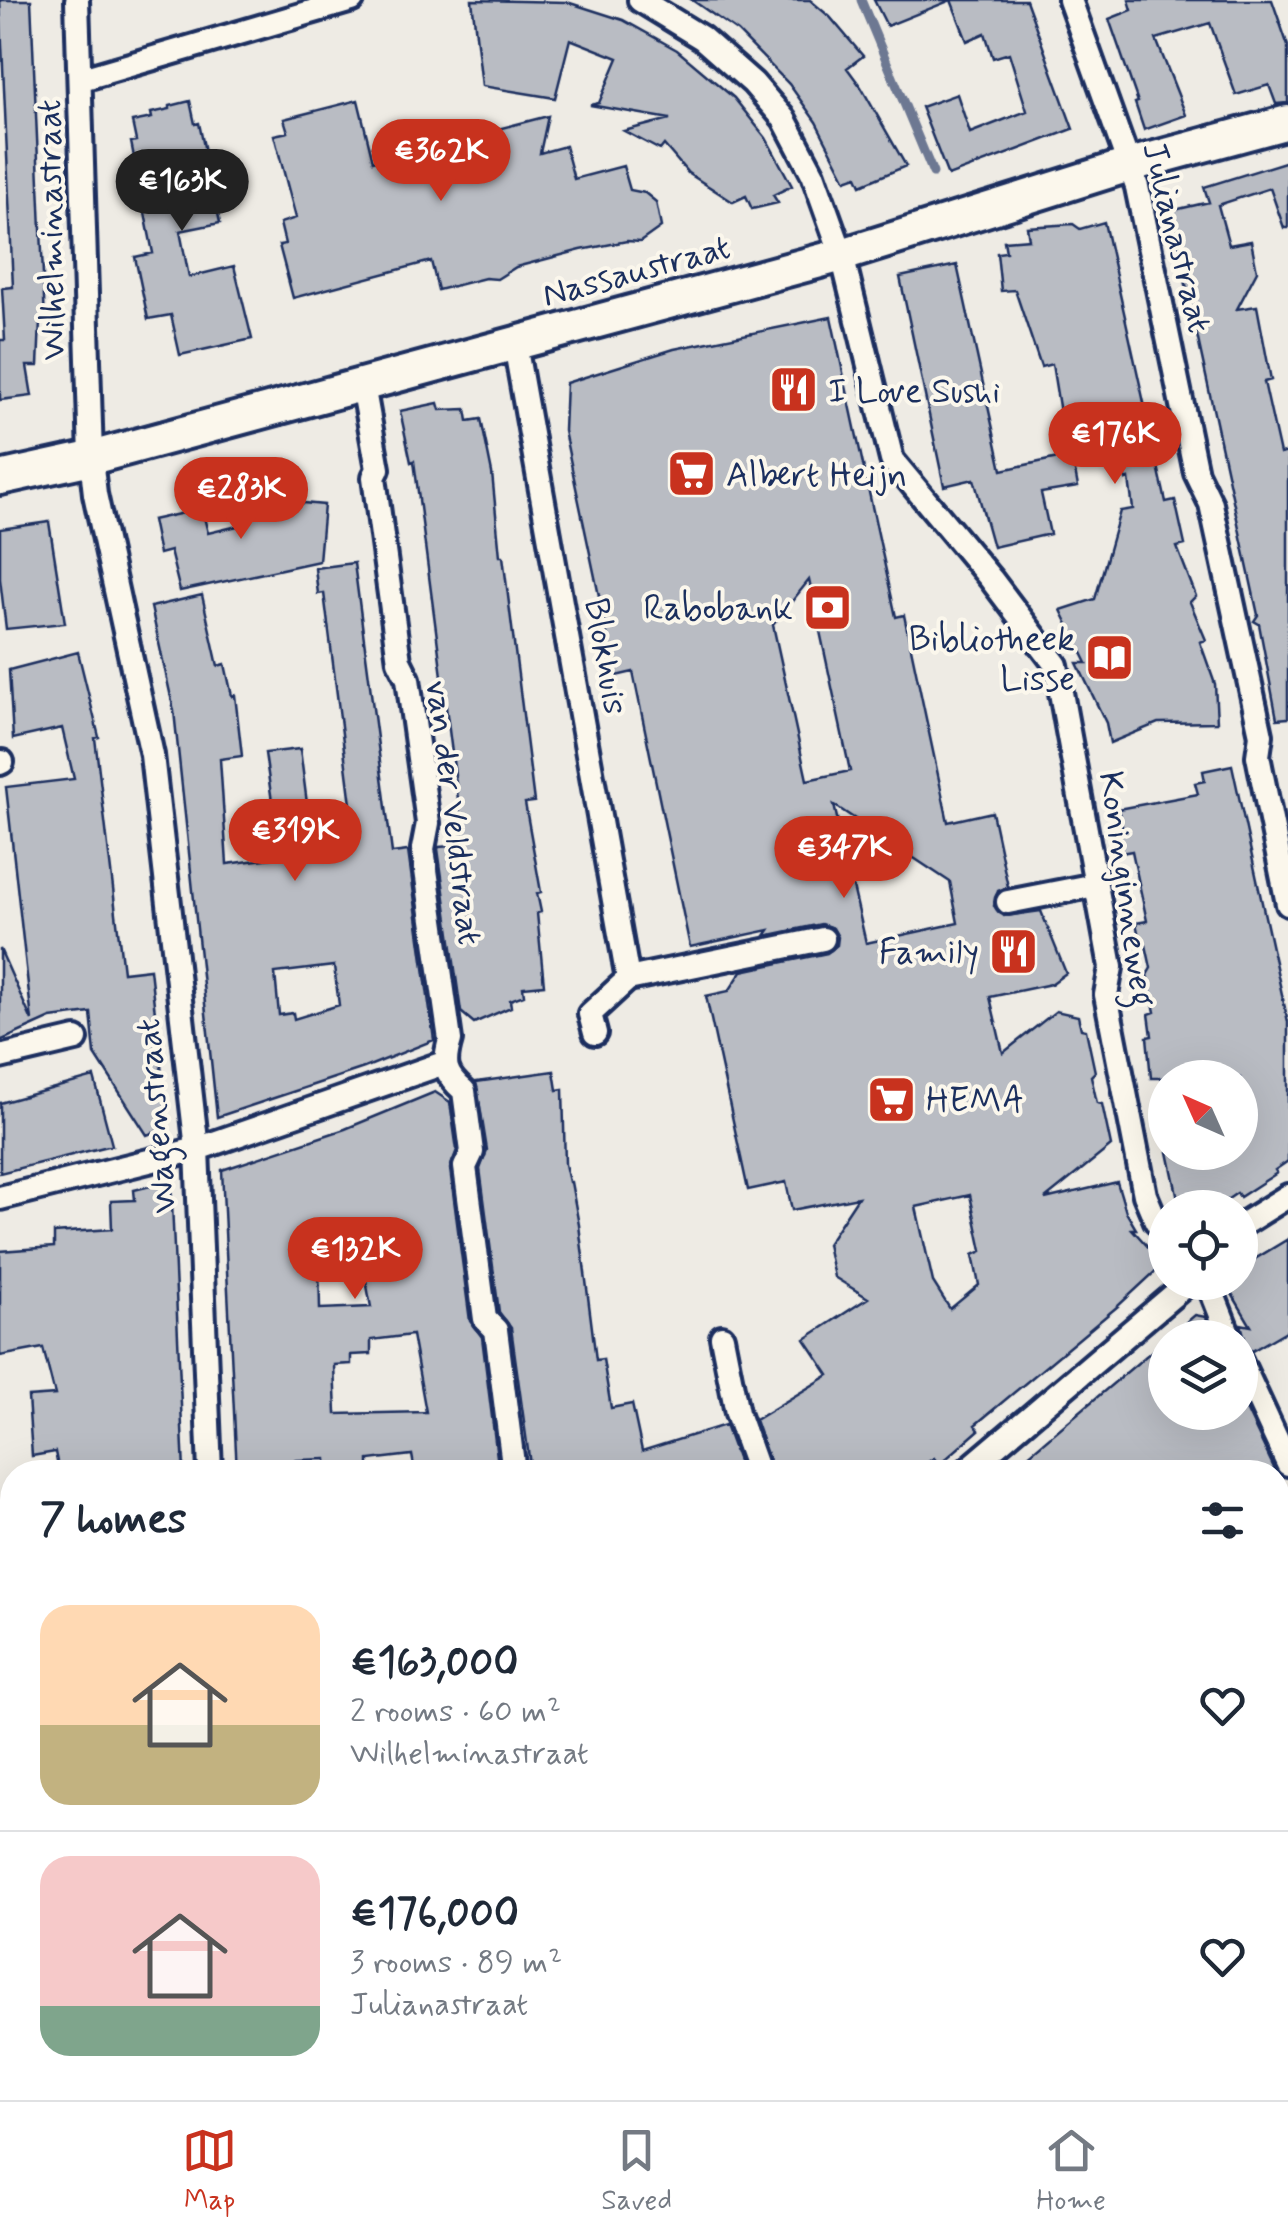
<!DOCTYPE html>
<meta charset="utf-8">
<style>
body{margin:0;font-family:Mynerve,sans-serif;background:#f2f2f3;color:#1f2937;height:100vh;display:flex;flex-direction:column;font-size:38px;white-space:nowrap}
*{box-sizing:border-box;margin:0}
p{font-size:32px;color:#747a83}
.icon{flex:none;width:55px;height:55px;fill:none;stroke:currentColor;stroke-width:2;stroke-linecap:round;stroke-linejoin:round}
.map{position:relative;flex:1;overflow:hidden}
.drawer{position:absolute;left:0px;top:1460px;width:1290px;height:640px;display:flex;flex-direction:column;background:#fff;border-radius:40px 40px 0 0;box-shadow:0 10px 40px #0002}
.drawer>*{flex:none}
.needle{width:65px;rotate:315deg}
.buttons{position:absolute;left:1148px;top:1060px;display:grid;gap:20px}
.buttons a{display:grid;place-items:center;width:110px;height:110px;border-radius:50%;background:#fff;box-shadow:0 10px 40px #0002;font-size:50px}
.price{position:absolute;translate:-50% -85px;padding:0 22px;border-radius:35px;background:#c8321e;color:#fff;font-size:32px;line-height:65px;filter:drop-shadow(0 2px 5px #0008)}
.price::after{content:'';position:absolute;left:50%;top:60px;width:30px;height:22px;margin-left:-15px;background:inherit;clip-path:polygon(0 0,100% 0,50% 100%)}
.price.current{background:#222;color:#fff}
ul{padding:0;list-style:none}
li{display:flex;align-items:center;gap:30px;height:250px;padding:0 40px}
li+li{border-top:2px solid #e0e1e3}
li span{display:grid;place-items:center;flex:none;width:280px;height:200px;border-radius:30px;color:#555}
li>.icon{margin-inline-start:auto}
span .icon{width:120px;height:120px;fill:#fffc;stroke-width:1}
li b{font-size:42px}
h2{display:flex;justify-content:space-between;align-items:center;height:120px;padding:0 40px;font-size:42px}
.dock{display:flex;justify-content:space-around;align-items:center;height:140px;border-top:2px solid #e0e1e3;background:#fff;font-size:28px;color:#747a83}
.dock a{display:grid;justify-items:center;gap:5px}
.dock .current{color:#c8321e}
.map>svg:first-child{display:block}
.lines{fill:none;stroke-linecap:round;stroke-linejoin:round}
.stream{stroke:#6d7892;stroke-width:9}
.building{fill:#b9bcc3;stroke:#1b2f5e;stroke-width:2.5;fill-rule:evenodd}
.street-casing{stroke:#1b2f5e;stroke-width:30}
.secondary-casing{stroke:#1b2f5e;stroke-width:40}
.street{stroke:#fbf7ec;stroke-width:22}
.secondary{stroke:#fbf7ec;stroke-width:32}
.labels{text-anchor:middle;stroke-width:8;stroke-linejoin:round;paint-order:stroke}
.street-label{font-size:35px;fill:#1b2f5e;stroke:#fbf7ec}
.poi-label{font-size:35px;fill:#1b2f5e;stroke:#fbf7ec;text-anchor:start}
</style>
<div class="map">
<svg width="1288" height="2100" viewBox="0 0 1288 2100">
<rect width="100%" height="100%" fill="#eeebe4"/>
<filter id="ink" filterUnits="userSpaceOnUse"><feTurbulence type="fractalNoise" baseFrequency=".01" numOctaves="2"/><feDisplacementMap in="SourceGraphic" scale="20" xChannelSelector="R" yChannelSelector="G"/><feConvolveMatrix kernelMatrix="1 2 1 2 8 2 1 2 1" color-interpolation-filters="sRGB"/></filter>
<g filter="url(#ink)">
<g class="lines">
<path class="stream" d="M861,0L933,173"/>
</g>
<path class="building" d="M0,0H31L45,321H40L38,366H27L32,396L0,400V340H5L2,288L13,287Z
M472,0L567,2L623,20L677,50L734,98L766,138L792,186L773,195L778,203L752,209L746,196L733,202L688,173L664,145L660,150L624,131L670,119L590,105L599,103L618,58L570,39L555,98L482,86Z
M692,0H810L830,17L863,56L847,68L861,87L906,166L861,185L857,176L846,180L816,122L789,84L738,32Z
M874,0H949V1L887,26Z
M951,0H1026L1073,129L948,176L921,107L957,94L970,133L1027,111L1009,53L993,58L985,33L967,41Z
M1129,0H1272L1288,46V103L1276,104L1269,85L1236,95L1210,23L1156,39L1186,115L1144,130L1135,103L1138,102L1109,19L1132,10Z
M358,100L373,161L548,116L540,153L565,146L574,179L623,166L630,190L645,193L656,202L661,227L640,242L627,241L581,250L516,267L497,279L485,278L438,290L431,261L293,298L279,245L285,244L280,223L296,218L274,135L288,132L284,119Z
M190,101L195,124L199,123L220,223L180,231L189,277L234,266L252,339L180,355L171,315L148,319L135,257L153,253L142,198L136,199L130,168L136,167L131,142L136,141L132,122L152,118L151,113L170,109V106Z
M1288,161V228H1284L1270,188L1218,205L1229,245L1251,241L1257,271L1237,309L1257,306L1271,380L1264,382L1280,454L1288,452V718L1277,719L1259,624L1254,621L1258,615L1170,211L1209,202L1204,187Z
M1104,222L1166,502L1175,500L1185,545L1177,547L1196,596L1190,602L1206,640L1200,642L1215,684L1217,722L1158,723L1110,743L1106,723L1077,663H1087L1061,610L1095,599L1120,511L1133,509L1129,479L1126,480L1115,429L1064,437L1052,364L1041,367L1015,290L1001,291L997,253L1006,252L1004,241L1029,239L1027,227L1073,224L1080,229Z
M957,265L1002,470L1072,455L1078,487L1041,493L1050,534L993,547L974,479L944,486L900,277Z
M831,317L896,617L904,615L948,822L992,812L1008,887L998,891L994,906L1004,916L1041,911L1066,973L1051,984L990,997L1003,1053L1056,1011L1078,1016L1081,1029L1086,1030L1095,1072L1091,1076L1097,1103L1102,1104L1111,1146L1045,1199L1117,1182L1126,1212L1136,1229H1132L1159,1259V1268L1118,1306L975,1425L979,1430L939,1465L934,1458L913,1472H773L755,1420L829,1375L805,1339L868,1298L834,1277L827,1244L858,1197L792,1210L786,1182L748,1190L706,996L729,991L742,971L827,953L837,945L838,937L833,928L821,924L765,936L769,930L690,947L633,672L616,676L564,431L566,383L674,349ZM809,580L850,771L807,780L773,625ZM834,805L950,882L958,923L866,943ZM970,1195L982,1251L973,1255L979,1285L950,1309L933,1282L916,1207Z
M438,403L440,410L466,409L468,421L481,419L492,473L500,556H503L534,802L525,803L541,892L537,893L541,912L537,913L544,985L523,987L524,995L510,1000L511,1007L474,1023L461,1012L438,849L439,847L464,845L414,461L411,462L400,411Z
M248,498L324,505L319,561L180,591L170,551L159,554L152,520L202,509L208,533L246,524Z
M49,522L65,623L6,629L0,579V529Z
M354,563L392,853L408,851L434,1040L364,1068L217,1117L174,711L151,607L202,595L218,666L225,664L232,696L235,695L242,756L220,759L227,864L280,857L265,753L300,749L309,819L352,812L324,593L318,594L315,568ZM334,966L339,1005L294,1019L293,1013L279,1015L275,973Z
M78,652L99,737L95,738L123,972L150,969L168,1127L147,1135L95,1054L91,1013L51,1018L0,1041V949L32,1021L6,787L74,779L62,728L13,739L9,670Z
M1232,765L1288,1022V1161L1275,1170L1277,1173L1240,1197L1237,1193L1215,1208H1180L1168,1152H1240V1078H1151L1147,1037L1152,1036L1149,1014L1155,1012L1147,975L1151,968L1146,945L1140,941L1136,923L1147,921L1132,851L1121,853L1117,831L1123,830L1118,809L1198,794L1195,783L1205,781L1203,771Z
M554,1071L557,1090L563,1089L565,1164L569,1182H571L579,1225L596,1360L603,1359L611,1408L632,1404L642,1451L725,1425L742,1472H531L511,1328L499,1312L480,1169L487,1150L476,1082Z
M94,1077L112,1145L0,1173V1103Z
M435,1092L450,1102L457,1150L450,1169L470,1321L482,1337L498,1465L446,1472H415L412,1455L369,1460V1472H327L326,1459L272,1461V1472H237L222,1170L345,1129ZM362,1259L371,1307L320,1309L319,1263ZM412,1335L426,1412L336,1414L334,1365L351,1364V1355L371,1354V1340Z
M171,1181L184,1472H59L55,1452L32,1456L28,1397L55,1395L43,1348L0,1356V1251L54,1247V1233L112,1229L111,1201L135,1200L134,1190Z
M1288,1239V1330L1252,1351L1243,1345L1245,1339L1241,1324L1251,1326L1225,1282H1240V1268Z
M1195,1315L1206,1317L1214,1338H1168Z
M1165,1340V1412H1240L1246,1409L1276,1472H1008Z"/>
<g class="lines">
<defs>
<path id="street" d="M77,0L91,458L95,494L152,755L197,1149L210,1472
M640,0L702,38L753,83L784,119L813,174L842,255L892,460L991,579L1056,665L1111,967L1106,995L1145,1195L1156,1221L1165,1228
M1070,0L1137,187L1196,473L1211,504L1261,735L1258,756L1288,904
M82,79L352,0
M515,344L628,979L823,939
M363,385L378,469L374,477L399,661L408,679L428,823L423,849L450,1040C443,1064 444,1074 464,1091L472,1152L465,1167L485,1319L496,1330L514,1472
M0,763L2,762
M1008,902L1095,885
M595,1033L590,1014L628,979
M0,1057L76,1039
M0,1198L197,1149L444,1063
M1240,1226L1288,1196
M1208,1282L1230,1338
M722,1337L737,1413L758,1472
M1240,1360L1288,1464
M965,1472L1189,1282
M0,1726L12,1723
M0,1825L12,1860
M1278,1920L1288,1919
M1278,1992L1288,1991
M95,2088L99,2100
M832,2088L834,2100
M1182,2088L1184,2100
M311,2100L315,2088"/>
<path id="secondary" d="M0,478L91,458L842,255L1126,166L1288,122"/>
</defs>
<use href="#street" class="street-casing"/>
<use href="#secondary" class="secondary-casing"/>
<use href="#street" class="street"/>
<use href="#secondary" class="secondary"/>
</g>
</g>
<defs>
<symbol id="restaurant-square" viewBox="-11 -11 22 22"><rect x="-9" y="-9" width="18" height="18" rx="4" fill="#c8321e" stroke="#fbf7ec"/><path d="M-5-6h1v4h1v-4h1v4h1v-4h1v5L-1.5 .5V6h-2V.5L-5-1ZM5-6V6H3V1.5H1.5Q1.5-4 5-6Z" fill="#fff"/></symbol>
<symbol id="supermarket-square" viewBox="-11 -11 22 22"><rect x="-9" y="-9" width="18" height="18" rx="4" fill="#c8321e" stroke="#fbf7ec"/><path d="M-6-5.5h2.5l.6 2H6L4.5 2H-2.5L-4.4-4H-6ZM-1.5 3.2a1.3 1.3 0 1 0 .1 0ZM3 3.2a1.3 1.3 0 1 0 .1 0Z" fill="#fff"/></symbol>
<symbol id="bank-square" viewBox="-11 -11 22 22"><rect x="-9" y="-9" width="18" height="18" rx="4" fill="#c8321e" stroke="#fbf7ec"/><path d="M-6-4H6V4H-6ZM0-2.3a2.3 2.3 0 1 0 0 4.6a2.3 2.3 0 1 0 0-4.6Z" fill="#fff"/></symbol>
<symbol id="library-square" viewBox="-11 -11 22 22"><rect x="-9" y="-9" width="18" height="18" rx="4" fill="#c8321e" stroke="#fbf7ec"/><path d="M-6-4Q-3-5.5-.7-3.5V5Q-3 3-6 4ZM6-4Q3-5.5 .7-3.5V5Q3 3 6 4Z" fill="#fff"/></symbol>
</defs>
<g fill-rule="evenodd">
<use href="#restaurant-square" x="766" y="362" width="55" height="55"/>
<use href="#supermarket-square" x="664" y="446" width="55" height="55"/>
<use href="#bank-square" x="800" y="580" width="55" height="55"/>
<use href="#library-square" x="1082" y="630" width="55" height="55"/>
<use href="#restaurant-square" x="986" y="924" width="55" height="55"/>
<use href="#supermarket-square" x="864" y="1072" width="55" height="55"/>
</g>
<g class="labels">
<g class="street-label">
<text transform="translate(50 230) rotate(-91)" y="12">Wilhelminastraat</text>
<text transform="translate(1178 237) rotate(76)" y="12">Julianastraat</text>
<text transform="translate(636 270) rotate(-15)" y="12">Nassaustraat</text>
<text transform="translate(607 656) rotate(80)" y="12">Blokhuis</text>
<text transform="translate(455 812) rotate(83)" y="12">van der Veldstraat</text>
<text transform="translate(1128 889) rotate(82)" y="12">Koninginneweg</text>
<text transform="translate(155 1116) rotate(-95)" y="12">Wagenstraat</text>
</g>
<g class="poi-label">
<text x="828" y="402">I Love Sushi</text>
<text x="726" y="486">Albert Heijn</text>
<text x="793" y="619" text-anchor="end">Rabobank</text>
<text x="1075" y="650" text-anchor="end">Bibliotheek<tspan x="1075" dy="40">Lisse</tspan></text>
<text x="979" y="963" text-anchor="end">Family</text>
<text x="926" y="1111">HEMA</text>
</g>
</g>
</svg>
<div class="buttons">
<a><svg class="needle" viewBox="-14 -14 28 28"><path d="M0-13l5 13h-10z" fill="#e53935"/><path d="M0 13l5-13h-10z" fill="#747a83"/></svg></a>
<a><svg class="icon" aria-label="locate" viewBox="0 0 24 24"><circle cx="12" cy="12" r="6"/><path d="M12 2v4M12 18v4M2 12h4M18 12h4"/></svg></a>
<a><svg class="icon" aria-label="layers" viewBox="0 0 24 24"><path d="M12 4l9 5-9 5-9-5zM3 14l9 5 9-5"/></svg></a>
</div>
<b class="price" style="left:441px;top:204px">€362K</b>
<b class="price current" style="left:182px;top:234px">€163K</b>
<b class="price" style="left:1115px;top:487px">€176K</b>
<b class="price" style="left:241px;top:542px">€283K</b>
<b class="price" style="left:295px;top:884px">€319K</b>
<b class="price" style="left:844px;top:901px">€347K</b>
<b class="price" style="left:355px;top:1302px">€132K</b>
<section class="drawer">
<h2>7 homes<svg class="icon" aria-label="filters" viewBox="0 0 24 24"><path d="M4 7h16M4 17h16"/><circle cx="9" cy="7" r="2"/><circle cx="15" cy="17" r="2"/></svg></h2>
<ul>
<li><span style="background:linear-gradient(#ffd9b3 60%,#c2b280 0)"><svg class="icon" aria-label="home" viewBox="0 0 24 24"><path d="M3 11l9-7 9 7M6 9v11h12V9"/></svg></span><div><b>€163,000</b><p>2 rooms · 60 m²</p><p>Wilhelminastraat</p></div><svg class="icon" aria-label="heart" viewBox="0 0 24 24"><path d="M12 20l-8-8c-3-5 5-10 8-4 3-6 11-1 8 4z"/></svg></li>
<li><span style="background:linear-gradient(#f6c9c9 75%,#7fa58c 0)"><svg class="icon" aria-label="home" viewBox="0 0 24 24"><path d="M3 11l9-7 9 7M6 9v11h12V9"/></svg></span><div><b>€176,000</b><p>3 rooms · 89 m²</p><p>Julianastraat</p></div><svg class="icon" aria-label="heart" viewBox="0 0 24 24"><path d="M12 20l-8-8c-3-5 5-10 8-4 3-6 11-1 8 4z"/></svg></li>
</ul>
</section>
</div>
<nav class="dock">
<a class="current"><svg class="icon" aria-label="map" viewBox="0 0 24 24"><path d="M3 6l6-2 6 2 6-2v14l-6 2-6-2-6 2zM9 4v14M15 6v14"/></svg>Map</a>
<a><svg class="icon" aria-label="saved" viewBox="0 0 24 24"><path d="M7 4h10v16l-5-4-5 4z"/></svg>Saved</a>
<a><svg class="icon" aria-label="home" viewBox="0 0 24 24"><path d="M3 11l9-7 9 7M6 9v11h12V9"/></svg>Home</a>
</nav>
